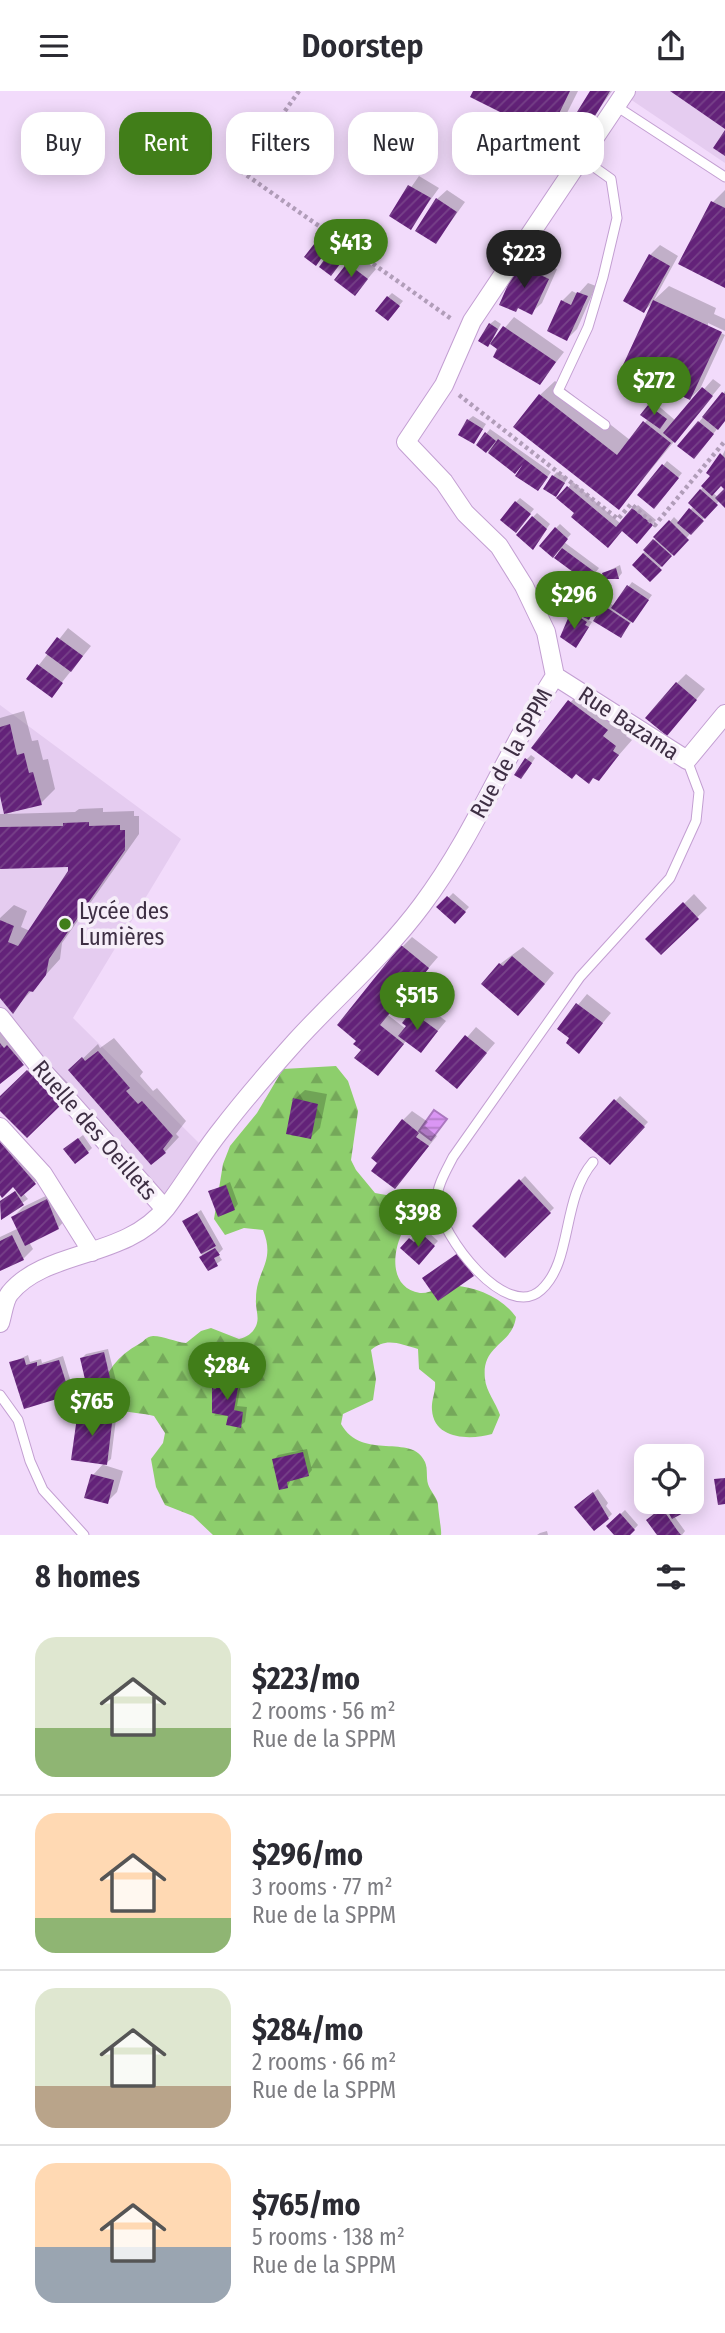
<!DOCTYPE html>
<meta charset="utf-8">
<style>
body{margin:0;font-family:"Fira Sans Condensed",sans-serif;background:#f2f2f3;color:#2b2b33;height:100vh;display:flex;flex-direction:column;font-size:26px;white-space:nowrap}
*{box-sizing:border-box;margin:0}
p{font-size:23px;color:#7c7c81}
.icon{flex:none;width:38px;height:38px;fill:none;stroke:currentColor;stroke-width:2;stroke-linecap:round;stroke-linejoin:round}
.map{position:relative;height:1444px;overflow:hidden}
.sheet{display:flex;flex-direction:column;background:#fff;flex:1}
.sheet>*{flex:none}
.top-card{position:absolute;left:21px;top:21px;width:684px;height:63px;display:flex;gap:14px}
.controls{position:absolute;left:634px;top:1353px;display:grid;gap:14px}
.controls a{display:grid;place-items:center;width:70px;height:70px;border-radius:14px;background:#fff;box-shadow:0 4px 18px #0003;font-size:35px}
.price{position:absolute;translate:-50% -60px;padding:0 16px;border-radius:24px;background:#417e19;color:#fff;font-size:23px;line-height:46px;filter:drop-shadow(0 2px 4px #0008)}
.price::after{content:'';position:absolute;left:50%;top:42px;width:21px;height:16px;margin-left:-10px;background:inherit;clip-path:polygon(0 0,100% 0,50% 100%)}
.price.selected{background:#222;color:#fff}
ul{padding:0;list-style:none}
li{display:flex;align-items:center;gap:21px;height:175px;padding:0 35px}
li+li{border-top:2px solid #e1e1e2}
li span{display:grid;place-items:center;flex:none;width:196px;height:140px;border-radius:21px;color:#555}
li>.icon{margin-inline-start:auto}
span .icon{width:84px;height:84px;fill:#fffc;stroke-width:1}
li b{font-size:30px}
h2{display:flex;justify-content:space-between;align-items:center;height:84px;padding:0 35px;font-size:30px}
.chip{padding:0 24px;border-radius:21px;background:#fff;box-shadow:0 4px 18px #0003;font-size:24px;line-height:63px}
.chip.selected{background:#417e19;color:#fff}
header{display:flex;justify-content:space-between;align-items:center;height:91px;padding:0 35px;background:#fff;font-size:32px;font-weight:600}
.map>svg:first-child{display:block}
.built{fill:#e5ccf0}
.forest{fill:url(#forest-firs)}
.water{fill:url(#water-rules);stroke:#ab77bf;stroke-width:2}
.shadow{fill:#0003}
.building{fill:url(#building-hatch)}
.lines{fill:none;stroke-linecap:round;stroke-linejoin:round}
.service-casing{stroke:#c39fd2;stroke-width:11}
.minor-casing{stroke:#c39fd2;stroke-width:20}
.path{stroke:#b19db9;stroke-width:4.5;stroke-dasharray:3.5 3.5;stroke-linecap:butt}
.service{stroke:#fff;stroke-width:9}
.minor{stroke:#fff;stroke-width:18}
.poi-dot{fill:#417e19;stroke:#f6eef9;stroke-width:2.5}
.labels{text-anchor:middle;stroke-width:7;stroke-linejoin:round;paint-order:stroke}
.street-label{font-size:23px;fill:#3e2f44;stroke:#f6eef9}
.poi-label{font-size:23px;fill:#3e2f44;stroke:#f6eef9;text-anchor:start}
</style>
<header><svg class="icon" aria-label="menu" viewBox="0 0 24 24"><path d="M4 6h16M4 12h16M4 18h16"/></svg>Doorstep<svg class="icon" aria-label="share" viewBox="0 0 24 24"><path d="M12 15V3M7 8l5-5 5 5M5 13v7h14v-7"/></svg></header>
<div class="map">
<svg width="725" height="1444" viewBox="0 0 725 1444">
<defs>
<pattern id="forest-firs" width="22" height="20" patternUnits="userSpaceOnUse" patternTransform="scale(1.75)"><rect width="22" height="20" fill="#8dce6c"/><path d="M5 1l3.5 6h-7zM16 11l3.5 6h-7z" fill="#75a85a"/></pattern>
<pattern id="water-rules" width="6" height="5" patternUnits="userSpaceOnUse" patternTransform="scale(1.75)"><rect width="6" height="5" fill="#da96f4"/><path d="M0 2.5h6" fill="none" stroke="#b27bc7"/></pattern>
<pattern id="building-hatch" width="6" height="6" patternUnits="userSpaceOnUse" patternTransform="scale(1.75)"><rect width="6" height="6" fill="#632279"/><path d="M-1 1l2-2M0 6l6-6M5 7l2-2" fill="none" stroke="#774289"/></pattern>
</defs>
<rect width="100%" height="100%" fill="#f2dbfb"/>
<path class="built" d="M636,0H725V72L630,8Z
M0,614L181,748L73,927L199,1052L162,1106L0,918Z"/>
<path class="forest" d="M336,975L348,990L358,1020L351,1069L356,1079L375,1102L414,1109C417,1114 420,1118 417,1124C415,1130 407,1134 403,1140C392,1161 389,1197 420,1202C431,1203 441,1194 451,1194C476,1196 502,1206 516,1226C512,1255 481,1253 485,1288C486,1300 496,1312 500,1324L492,1343C471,1349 434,1349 432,1319C431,1309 436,1301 435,1291L419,1278L418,1258C400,1253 386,1246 371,1259L376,1288L373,1309L343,1323L341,1333C362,1371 412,1341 425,1371C428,1378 426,1386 428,1393C430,1400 437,1406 438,1413C438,1419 442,1441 441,1444H213L193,1425L165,1414L156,1396L151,1368L163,1352L165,1342L154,1325C131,1319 116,1325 100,1304C105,1281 118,1264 139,1253C145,1250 145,1246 153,1245C164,1245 175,1251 186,1252L201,1240L211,1237L239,1248C247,1246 252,1243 256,1235C260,1226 255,1218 256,1208C256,1179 276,1171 263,1139L244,1137L225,1144L214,1128L223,1073L230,1055L257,1022L283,978Z"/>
<path class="water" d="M434,1019L447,1028L431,1049L419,1040Z"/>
<path class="shadow" d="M475,0H578L566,24L547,43Z
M592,0H612L592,28Z
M419,85L439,97L411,136L391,125Z
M447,99L465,111L436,151L437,108Z
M725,99V195L681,172L713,111Z
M324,145L332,151L320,168L319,149Z
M660,154L678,165L654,209L669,195L716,217L714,223L725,228V240L708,232V236L725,244L700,298L690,307L678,289L655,210L644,220L650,164Z
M337,155L347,163L335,178L333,160Z
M358,164L376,178L355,203L348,173Z
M528,165L557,178L542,212L532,221L519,174Z
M588,192L596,195L577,238L567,248L562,210L572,200L578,203Z
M392,202L403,210L392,223L388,206Z
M514,226L564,261L540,292L490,251V233L495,229L501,233L494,246L496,247Z
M713,288L721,294L619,417L540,304L555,290L630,349L648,328L650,315L654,311L676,330Z
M725,300V328L698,362L699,331Z
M473,325L486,333L474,351L468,329Z
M490,338L551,381L542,394L524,373L515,380L478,353Z
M725,359V397L721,393L713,402L718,406L725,399V414L720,409L650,488L634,473L674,426L679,431L694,415L690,412L712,385Z
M667,370L682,382L658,411L663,375Z
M557,381L568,387L556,404L553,385Z
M573,391L621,433L638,414L656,429L641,446L622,438L612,450L559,407Z
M520,407L534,418L520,435L516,411Z
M537,422L550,433L533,457V426Z
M560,433L571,443L564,451L599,477L592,486L556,467L560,457L556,437Z
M620,474L622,482L618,487L604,482Z
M594,491L607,498L590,525L588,529L592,531L580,550L562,546L570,526Z
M632,491L652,504L621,545L604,515L608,511L614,515Z
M68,537L91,555L51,605L28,588Z
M686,583L705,598L676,633L677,592Z
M584,595L629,640L626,645L632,649L598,688L576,682L533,657Z
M24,620L32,650L38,649L43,669L48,668L55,698L41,712L6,723L75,721L79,718L103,717V721L134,720V725H139V743L62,852L60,868L13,920L0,905V827L14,814L27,820L21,836L30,840L70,780V774L0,776V723H6L0,698V627Z
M531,664L535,667L525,682L526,669Z
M453,802L469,816L455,831L439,816Z
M694,803L707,817L661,861L648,848Z
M412,846L438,866L388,924L406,938L409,934L405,932L422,912L446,930L421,960L407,949L378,983L358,949L402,856Z
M523,856L554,882L528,913L500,873Z
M587,903L611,922L579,960L572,947L559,937Z
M0,931L32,963L0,991Z
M476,936L495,952L466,986L438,980Z
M114,947L143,981L140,985L153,1000L157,997L186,1030L176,1043L179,1046L165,1061L71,979L98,953L100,957Z
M42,966L74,998L27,1044L0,1017V1007Z
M305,999L327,1003L320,1037L310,1047L295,1008Z
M620,1005L648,1031L610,1072L582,1046Z
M412,1020L428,1031L425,1035L437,1045L395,1096L380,1072L403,1029Z
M83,1044L92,1057L88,1061L70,1054Z
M0,1048L45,1082L23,1102L28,1108L2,1126L0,1110L17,1099L14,1094L0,1102Z
M525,1085L554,1117L505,1165L475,1135Z
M230,1091L238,1113L234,1118L210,1101Z
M56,1100L67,1127L58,1137L29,1151L33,1158L23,1168L0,1178V1146L19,1137L13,1126L23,1116Z
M201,1119L223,1158L218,1163L222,1169L209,1178L185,1130Z
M427,1140L438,1150L418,1171L403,1157L415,1144L420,1148Z
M108,1258L118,1298L113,1303L82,1267L86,1263Z
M28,1264L30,1271L41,1268L42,1272L63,1265L73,1298L69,1302L11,1272Z
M224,1284L242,1287L237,1315L247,1316L245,1331L240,1335L214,1298Z
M84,1316L117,1320L111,1368L104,1374L123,1380L117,1401L107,1411L93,1384L104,1372L79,1320Z
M307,1358L312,1379L308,1384L291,1388L288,1395L274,1369L278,1364Z
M598,1398L608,1412L606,1415L612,1423L608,1427L581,1411Z
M691,1407L694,1412L674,1425L685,1440L682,1444H659L652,1424L667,1414L664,1410H691Z
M625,1419L638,1434L629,1444H617L608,1435Z
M547,1440L548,1444H537L540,1442Z"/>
<path class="building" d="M473,0H570L548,45L470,6Z
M590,0H610L592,30L577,21Z
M670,0H725V38Z
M725,39V65L713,57Z
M408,94L431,107L411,139L389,125Z
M436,107L457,121L436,153L415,140Z
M711,110L725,117V197L678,173Z
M318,148L329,156L316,175L304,166Z
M332,158L344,168L331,185L319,176Z
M649,163L670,175L644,222L623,210Z
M347,172L368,188L355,205L334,189Z
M517,173L549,188L532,224L518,217L516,221L499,214Z
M577,201L588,205L567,250L547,240L561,209L571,214Z
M387,205L400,215L388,230L375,220Z
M653,209L722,241L690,309L671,300L673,297L623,274Z
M489,232L498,238L488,256L478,250Z
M503,235L556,271L540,294L493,266L497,258L490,253Z
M702,296L713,305L675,352L663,342Z
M722,301L725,303V330L718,339L702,326Z
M539,303L617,364L643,330L671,352L619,419L513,336Z
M648,314L667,328L660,338L640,324Z
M467,328L483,338L474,353L458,344Z
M698,330L714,343L694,368L677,355Z
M485,341L496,350L486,362L476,354Z
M498,348L548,386L538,400L515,385L523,373L515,383L488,362Z
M720,362L725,367V417L715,407L724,398L721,395L712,405L701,395L710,385L706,382Z
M662,373L679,387L654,418L637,404Z
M552,384L565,392L556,406L543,398Z
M567,395L616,436L632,417L653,434L637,453L622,440L608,457L571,426L574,422L556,407Z
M700,398L718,414L705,428L688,412Z
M515,410L531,423L516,442L500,429Z
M689,417L704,430L691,444L677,432Z
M532,425L547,438L533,459L516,444Z
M669,429L689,449L674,465L653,446Z
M555,436L568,448L553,467L539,455Z
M653,448L672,465L662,476L643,459Z
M562,457L596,482L588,492L554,467Z
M643,462L662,479L650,491L632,474Z
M616,477L619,488H604L602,482Z
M588,494L603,502L589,529L573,521Z
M627,494L649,509L633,532L611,517Z
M603,514L630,532L621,547L593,530Z
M575,523L587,531L585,534L589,536L576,557L560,546L569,525L572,527Z
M57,546L83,565L71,581L45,562Z
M37,573L63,592L52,607L26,588Z
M676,591L697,609L667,645L645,627Z
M568,609L608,639L603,645L616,655L613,660L619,664L599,690L593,687L589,693L576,683L572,688L531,657Z
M10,633L17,664L24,662L29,682L33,681L42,714L4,723L0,705V636Z
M525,667L532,672L521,688L514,684Z
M89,731V735L120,734V739H125V759L49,868L46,884L33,901L29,900L13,923L0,907V829L14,835L8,851L18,855L68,780V776L0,778V736L63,735V732Z
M447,805L466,821L455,833L436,816Z
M683,811L699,828L661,864L645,848Z
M401,854L429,877L402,911L385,900L399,911L380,934L404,953L378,985L354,967L361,959L353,953L356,950L337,934Z
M512,865L545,893L518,925L481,893L499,872L503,875Z
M576,912L603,932L579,963L566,952L569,947L557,938Z
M411,920L438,940L421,962L398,945L406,935L402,932Z
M465,944L487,962L457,998L435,980Z
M0,952L4,957L7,954L24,974L0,993Z
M98,960L130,997L126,1000L138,1013L142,1010L173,1045L163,1058L166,1062L151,1074L68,979L82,966L85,970Z
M27,979L61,1014L27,1047L0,1020V1005Z
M293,1007L318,1013L311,1048L286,1043Z
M614,1008L645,1036L610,1074L579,1047Z
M402,1028L419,1042L416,1046L429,1055L395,1098L371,1080L377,1072L371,1067Z
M78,1047L89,1062L75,1073L63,1058Z
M0,1051L36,1093L21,1106L13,1096L2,1107L0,1104Z
M519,1088L551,1122L505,1167L472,1135Z
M226,1094L235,1119L218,1126L208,1100Z
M15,1100L24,1114L1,1129L0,1110Z
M47,1108L59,1138L25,1155L11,1126Z
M197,1122L216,1155L201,1163L182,1130Z
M422,1143L435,1155L419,1174L400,1157L409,1147L414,1151Z
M12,1144L24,1169L0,1180V1150Z
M215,1157L220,1164L214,1167L218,1175L208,1180L199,1166Z
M458,1162L474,1185L438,1210L422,1187Z
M104,1261L114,1304L90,1310L80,1267Z
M24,1267L26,1274L37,1271V1275L59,1269L70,1304L24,1318L9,1271Z
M218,1288L239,1291L234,1319L243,1321L241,1337L226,1334L228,1325L212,1322V1297L216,1298Z
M78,1319L113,1324L107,1374L71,1369Z
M303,1361L309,1385L287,1391L288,1397L279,1399L272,1368Z
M91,1383L114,1389L108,1413L84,1407Z
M725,1387V1413L718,1414L714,1388Z
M646,1391V1410H655L647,1417L634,1400Z
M593,1401L609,1428L594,1440L574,1416Z
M662,1410H687L691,1418L672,1428Z
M662,1417L677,1439L681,1444H657L646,1429Z
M620,1422L635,1439L630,1444H614L606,1435Z"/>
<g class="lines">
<defs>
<path id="service" d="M616,15L725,86
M580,66L611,88L617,127L603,186L588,236L558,300L605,334
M593,1071C561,1109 573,1170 541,1199C506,1231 441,1145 437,1111C436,1096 446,1080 453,1066L580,886L670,787L696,730L699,701L687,669
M0,1304L18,1329L30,1370L43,1399L84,1444"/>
<path id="minor" d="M555,585L687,669L725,623
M0,926L41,978L165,1118
M0,1036L43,1083L92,1161
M0,1232C3,1223 4,1209 10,1202C46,1158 126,1168 166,1117C185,1092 201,1064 221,1039C244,1009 270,979 296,950C337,905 385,864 422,814C475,744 507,659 555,585L546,541L524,495L499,455L465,422L444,391L406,351L444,294L472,230L626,0"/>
</defs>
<use href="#service" class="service-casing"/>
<use href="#minor" class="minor-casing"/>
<path class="path" d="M299,0L242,81L453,229
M459,304L618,428L631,413L655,434L725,350"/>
<use href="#service" class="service"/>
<use href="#minor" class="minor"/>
</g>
<circle class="poi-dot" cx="65" cy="833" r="7"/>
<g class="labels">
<g class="street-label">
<text transform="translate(629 632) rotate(33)" y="8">Rue Bazama</text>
<text transform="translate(511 662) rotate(-61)" y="8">Rue de la SPPM</text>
<text transform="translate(95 1039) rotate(49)" y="8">Ruelle des Oeillets</text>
</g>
<g class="poi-label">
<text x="79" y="828">Lycée des<tspan x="79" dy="26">Lumières</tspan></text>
</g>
</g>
</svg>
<div class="controls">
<a><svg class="icon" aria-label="locate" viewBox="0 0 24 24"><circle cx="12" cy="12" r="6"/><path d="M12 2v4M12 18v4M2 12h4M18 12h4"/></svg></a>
</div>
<b class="price" style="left:351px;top:188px">$413</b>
<b class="price selected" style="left:524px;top:199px">$223</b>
<b class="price" style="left:654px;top:326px">$272</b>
<b class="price" style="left:574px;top:540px">$296</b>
<b class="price" style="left:417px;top:941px">$515</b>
<b class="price" style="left:418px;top:1158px">$398</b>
<b class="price" style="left:227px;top:1311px">$284</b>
<b class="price" style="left:92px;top:1347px">$765</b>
<div class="top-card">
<a class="chip">Buy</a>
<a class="chip selected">Rent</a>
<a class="chip">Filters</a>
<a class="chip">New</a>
<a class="chip">Apartment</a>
</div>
</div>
<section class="sheet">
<h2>8 homes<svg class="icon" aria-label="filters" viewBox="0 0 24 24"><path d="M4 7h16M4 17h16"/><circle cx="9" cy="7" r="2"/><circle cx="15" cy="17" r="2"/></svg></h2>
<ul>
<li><span style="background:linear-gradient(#dfe7d0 65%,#8fb573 0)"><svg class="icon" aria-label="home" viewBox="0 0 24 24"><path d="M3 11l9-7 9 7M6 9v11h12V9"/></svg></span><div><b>$223/mo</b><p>2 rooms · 56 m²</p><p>Rue de la SPPM</p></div></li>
<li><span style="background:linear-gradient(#ffd9b3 75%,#8fb573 0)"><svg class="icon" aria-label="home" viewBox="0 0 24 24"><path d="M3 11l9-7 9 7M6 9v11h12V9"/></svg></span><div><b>$296/mo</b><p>3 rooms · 77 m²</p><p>Rue de la SPPM</p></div></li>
<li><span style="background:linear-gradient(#dfe7d0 70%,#b9a48a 0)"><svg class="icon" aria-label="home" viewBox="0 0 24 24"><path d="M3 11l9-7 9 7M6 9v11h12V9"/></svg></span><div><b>$284/mo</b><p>2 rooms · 66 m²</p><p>Rue de la SPPM</p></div></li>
<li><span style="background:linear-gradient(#ffd9b3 60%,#9aa5b1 0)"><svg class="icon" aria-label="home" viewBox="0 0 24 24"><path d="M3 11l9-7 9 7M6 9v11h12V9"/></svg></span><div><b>$765/mo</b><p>5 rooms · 138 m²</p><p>Rue de la SPPM</p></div></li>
</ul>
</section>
